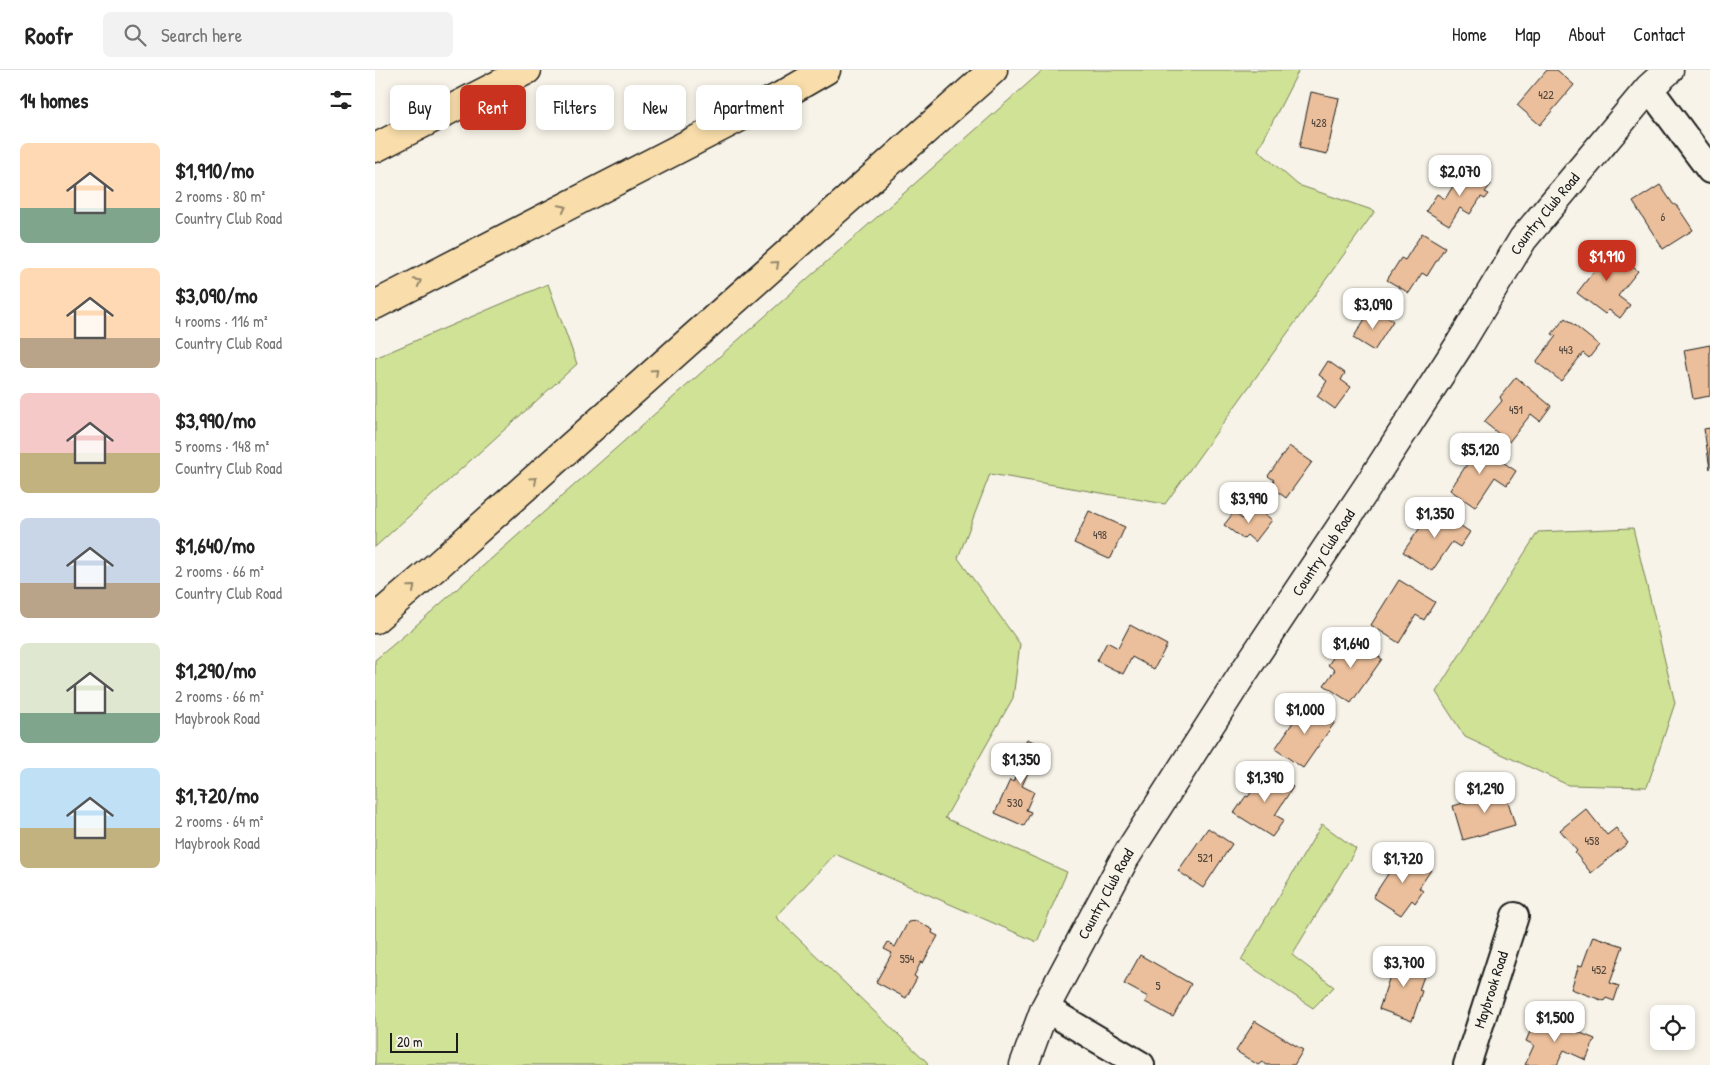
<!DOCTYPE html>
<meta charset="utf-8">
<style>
body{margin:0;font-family:"Patrick Hand",sans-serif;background:#f2f2f2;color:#222;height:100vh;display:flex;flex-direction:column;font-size:19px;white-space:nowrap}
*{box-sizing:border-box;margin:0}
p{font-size:16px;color:#767676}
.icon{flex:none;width:28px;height:28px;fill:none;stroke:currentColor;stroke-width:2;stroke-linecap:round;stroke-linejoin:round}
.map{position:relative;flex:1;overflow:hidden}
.side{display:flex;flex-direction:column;background:#fff;width:375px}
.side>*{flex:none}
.banner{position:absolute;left:15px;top:15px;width:475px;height:45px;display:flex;gap:10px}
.controls{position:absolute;left:1275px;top:935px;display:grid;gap:10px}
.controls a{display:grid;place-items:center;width:45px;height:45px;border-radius:8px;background:#fff;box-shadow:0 2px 8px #0003;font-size:25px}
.scale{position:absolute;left:15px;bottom:12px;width:68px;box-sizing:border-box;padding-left:5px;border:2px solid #1c1c1c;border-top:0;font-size:14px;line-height:18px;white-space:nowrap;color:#1c1c1c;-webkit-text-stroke:4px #f7f3e8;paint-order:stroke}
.price{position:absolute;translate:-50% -42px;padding:0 11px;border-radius:10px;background:#fff;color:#222;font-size:16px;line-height:32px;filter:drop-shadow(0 1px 2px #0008)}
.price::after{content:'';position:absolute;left:50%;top:30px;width:15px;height:11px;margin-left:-8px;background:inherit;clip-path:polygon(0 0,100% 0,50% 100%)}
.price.active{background:#c8321e;color:#fff}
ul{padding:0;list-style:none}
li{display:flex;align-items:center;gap:15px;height:125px;padding:0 20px}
li span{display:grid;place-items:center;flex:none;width:140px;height:100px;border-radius:8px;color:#555}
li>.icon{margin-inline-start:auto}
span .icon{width:60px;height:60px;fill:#fffc;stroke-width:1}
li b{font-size:21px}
h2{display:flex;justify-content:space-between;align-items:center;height:60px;padding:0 20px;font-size:21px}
.chip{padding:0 18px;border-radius:8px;background:#fff;box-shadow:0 2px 8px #0003;font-size:18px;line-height:45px}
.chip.active{background:#c8321e;color:#fff}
header{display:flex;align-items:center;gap:30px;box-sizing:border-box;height:70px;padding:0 25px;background:#fff;border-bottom:1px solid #e0e0e0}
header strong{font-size:24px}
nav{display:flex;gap:28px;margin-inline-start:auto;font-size:18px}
.search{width:350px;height:45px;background:#f2f2f2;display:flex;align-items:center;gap:12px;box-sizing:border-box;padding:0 18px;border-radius:8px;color:#767676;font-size:19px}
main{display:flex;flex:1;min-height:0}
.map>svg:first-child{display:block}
.green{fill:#d0e296;stroke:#767f59}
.building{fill:#ebbf9b;stroke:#1c1c1c}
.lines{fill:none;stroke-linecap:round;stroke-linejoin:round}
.minor-casing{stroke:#1c1c1c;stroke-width:30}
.tertiary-casing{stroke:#1c1c1c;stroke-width:31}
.motorway-casing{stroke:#1c1c1c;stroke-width:31}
.minor{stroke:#f7f3e8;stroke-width:26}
.tertiary{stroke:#f7f3e8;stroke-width:28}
.motorway{stroke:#f9deab;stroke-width:28}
.oneway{stroke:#96876b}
.labels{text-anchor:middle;stroke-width:4;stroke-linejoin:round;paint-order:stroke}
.number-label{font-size:12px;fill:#50453c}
.street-label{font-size:15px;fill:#1c1c1c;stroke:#f7f3e8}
</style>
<header>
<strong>Roofr</strong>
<div class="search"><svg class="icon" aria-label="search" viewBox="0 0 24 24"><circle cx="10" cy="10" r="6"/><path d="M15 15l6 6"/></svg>Search here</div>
<nav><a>Home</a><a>Map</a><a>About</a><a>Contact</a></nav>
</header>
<main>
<section class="side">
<h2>14 homes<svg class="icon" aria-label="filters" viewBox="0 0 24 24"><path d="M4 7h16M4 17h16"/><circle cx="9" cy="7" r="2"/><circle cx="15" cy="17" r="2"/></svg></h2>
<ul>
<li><span style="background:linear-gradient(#ffd9b3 65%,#7fa58c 0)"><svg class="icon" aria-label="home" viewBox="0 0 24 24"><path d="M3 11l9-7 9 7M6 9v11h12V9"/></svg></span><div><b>$1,910/mo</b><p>2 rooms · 80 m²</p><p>Country Club Road</p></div></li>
<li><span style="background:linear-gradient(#ffd9b3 70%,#b9a48a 0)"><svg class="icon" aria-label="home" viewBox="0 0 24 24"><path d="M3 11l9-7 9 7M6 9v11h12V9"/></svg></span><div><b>$3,090/mo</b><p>4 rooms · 116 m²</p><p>Country Club Road</p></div></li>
<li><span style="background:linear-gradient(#f6c9c9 60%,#c2b280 0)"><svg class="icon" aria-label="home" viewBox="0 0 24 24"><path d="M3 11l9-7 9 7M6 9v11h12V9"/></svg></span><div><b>$3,990/mo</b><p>5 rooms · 148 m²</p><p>Country Club Road</p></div></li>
<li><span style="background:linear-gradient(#c9d6e8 65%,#b9a48a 0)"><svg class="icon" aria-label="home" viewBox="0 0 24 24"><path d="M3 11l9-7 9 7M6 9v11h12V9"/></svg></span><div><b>$1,640/mo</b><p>2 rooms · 66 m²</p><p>Country Club Road</p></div></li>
<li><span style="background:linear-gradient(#dfe7d0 70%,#7fa58c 0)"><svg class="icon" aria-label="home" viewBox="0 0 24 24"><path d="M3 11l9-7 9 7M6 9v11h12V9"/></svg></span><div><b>$1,290/mo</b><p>2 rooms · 66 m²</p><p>Maybrook Road</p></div></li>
<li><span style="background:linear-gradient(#bfe0f5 60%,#c2b280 0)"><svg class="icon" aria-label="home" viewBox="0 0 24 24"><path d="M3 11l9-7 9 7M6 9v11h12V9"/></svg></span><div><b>$1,720/mo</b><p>2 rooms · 64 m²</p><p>Maybrook Road</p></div></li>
</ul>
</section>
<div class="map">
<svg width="1335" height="995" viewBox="0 0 1335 995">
<rect width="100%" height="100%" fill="#f7f3e8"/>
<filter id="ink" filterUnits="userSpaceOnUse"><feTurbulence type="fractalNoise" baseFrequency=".02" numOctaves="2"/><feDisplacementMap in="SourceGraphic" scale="10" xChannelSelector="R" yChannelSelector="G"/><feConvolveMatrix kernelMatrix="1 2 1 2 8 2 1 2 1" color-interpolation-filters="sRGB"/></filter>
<g filter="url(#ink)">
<path class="green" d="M668,0H924L883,80L923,115L1000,141L790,434L615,404L583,488L645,574L638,628L570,748L692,802L662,872L460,784L401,847L552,992L553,995H0V590L38,558Z
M173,214L202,294L0,477V288Z
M1258,458L1300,633L1272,717L1193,715L1090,667L1061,622L1163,462Z
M947,754L981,779L917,885L959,917L938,938L866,890Z"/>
<path class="building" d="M1172,0H1182L1199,15L1165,55L1142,35Z
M936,22L964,28L952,84L924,78Z
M1090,97L1116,114L1110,122L1114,124L1110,129L1106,127L1095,144L1085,138L1074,155L1051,141L1062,124L1070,129Z
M1285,115L1298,134L1302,136L1318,160L1288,179L1258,132Z
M1047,163L1070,177L1052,206L1047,203L1034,223L1012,210L1026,188L1030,190Z
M1222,174L1231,181H1236L1263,201L1243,226L1255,235L1245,248L1234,240L1230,244L1202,223L1222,197L1211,189Z
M997,238L1018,251L999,281L978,268Z
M1190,248L1224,275L1214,288L1208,283L1186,311L1161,292L1181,266L1177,264Z
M1335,275V326L1318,329L1309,280Z
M953,291L970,303L966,310L976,317L960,339L942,326L952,311L944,305Z
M1141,307L1176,336L1165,351L1156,344L1134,372L1109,352L1127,331L1125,327Z
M1335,358V399L1329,359Z
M1101,374L1141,401L1132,415L1120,407L1100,437L1075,420L1092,394L1089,391Z
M914,376L937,392L911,428L895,416L899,410L893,406Z
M878,435L897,450L880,472L872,465L868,469L849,455L859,442L867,449Z
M1059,438L1095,462L1085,477L1077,472L1057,501L1028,482Z
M714,441L750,457L736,488L734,489L699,473Z
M1024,510L1060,532L1049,550L1041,545L1024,573L996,555Z
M755,555L792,575L779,599L757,587L748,604L722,591L732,572L743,578Z
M973,566L1007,589L976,633L949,615L960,600L953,595Z
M931,633L960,652L928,698L900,679Z
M652,669L672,678L663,699L656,696L647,716L659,722L651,740L656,742L649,756L620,743L635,710L638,712L646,695L641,692Z
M892,699L918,717L900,745L909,750L897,767L859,743L871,726L873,727Z
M1125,714L1127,722L1130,721L1140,755L1088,770L1078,736L1112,726L1110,719Z
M1211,739L1232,765L1241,758L1253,773L1216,803L1200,783L1202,781L1185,760Z
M833,758L857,774L828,818L803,801Z
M1028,781L1056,800L1044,818L1048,821L1040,833L1037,830L1026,845L998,827Z
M542,851L558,860L557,863L563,866L548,893L546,892L539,906L542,908L531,928L501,912L517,883L509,879L513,872L520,877L533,852Z
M1218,866L1248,876L1235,913L1244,916L1239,931L1231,928L1229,931L1196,919L1204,895L1207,896Z
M765,885L816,914L798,947L770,932L773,927L749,914Z
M1022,885L1053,895L1044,920L1047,921L1037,951L1004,939Z
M1162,945L1220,969L1211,990L1189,980L1182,995H1150L1159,975L1151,971Z
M880,951L928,980L919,995H891L887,992L883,995L861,981Z"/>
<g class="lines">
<defs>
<g id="minor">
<path d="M1274,18L1335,100"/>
<path d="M670,938L766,995"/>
<path id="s1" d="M1092,995L1140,846"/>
</g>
<g id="tertiary">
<path id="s2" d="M649,995L670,938L750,788L865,608L993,416L1083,277L1148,169L1274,18L1294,0"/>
</g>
<path id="motorway" d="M0,78L152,0
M0,235L313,74L406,26L451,0
M0,549L63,495L618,0"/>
</defs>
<use href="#minor" class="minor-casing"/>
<use href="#tertiary" class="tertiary-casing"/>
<use href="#motorway" class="motorway-casing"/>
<use href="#minor" class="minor"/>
<use href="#tertiary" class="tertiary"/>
<use href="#motorway" class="motorway"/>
</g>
<defs><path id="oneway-chevron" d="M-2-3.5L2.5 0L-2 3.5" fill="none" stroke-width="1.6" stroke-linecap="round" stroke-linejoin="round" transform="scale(1.25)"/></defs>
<g class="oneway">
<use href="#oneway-chevron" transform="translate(188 138) rotate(-27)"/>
<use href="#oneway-chevron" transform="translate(401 194) rotate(-42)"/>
<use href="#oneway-chevron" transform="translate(43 212) rotate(-27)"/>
<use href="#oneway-chevron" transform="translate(280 302) rotate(-42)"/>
<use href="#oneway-chevron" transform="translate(159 410) rotate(-42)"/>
<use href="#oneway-chevron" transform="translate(37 518) rotate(-41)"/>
</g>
</g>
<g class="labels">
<g class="number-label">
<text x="1171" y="29">422</text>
<text x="944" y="57">428</text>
<text x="1288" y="151">6</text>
<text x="1191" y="284">443</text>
<text x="1141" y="344">451</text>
<text x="725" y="469">498</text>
<text x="640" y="737">530</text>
<text x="1217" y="775">458</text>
<text x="830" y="792">521</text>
<text x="532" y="893">554</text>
<text x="1224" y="904">452</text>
<text x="783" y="920">5</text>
</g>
<g class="street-label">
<text dy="5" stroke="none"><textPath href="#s2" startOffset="1000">Country Club Road</textPath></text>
<text dy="5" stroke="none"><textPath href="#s2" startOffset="595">Country Club Road</textPath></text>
<text dy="5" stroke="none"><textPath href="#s2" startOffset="190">Country Club Road</textPath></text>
<text dy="5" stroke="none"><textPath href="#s1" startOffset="79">Maybrook Road</textPath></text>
</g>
</g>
</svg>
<div class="controls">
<a><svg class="icon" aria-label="locate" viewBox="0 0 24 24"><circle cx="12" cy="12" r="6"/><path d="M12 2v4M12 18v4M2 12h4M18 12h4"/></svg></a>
</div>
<div class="scale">20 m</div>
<b class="price" style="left:1085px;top:127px">$2,070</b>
<b class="price active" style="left:1232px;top:212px">$1,910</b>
<b class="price" style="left:998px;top:260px">$3,090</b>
<b class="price" style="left:1105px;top:405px">$5,120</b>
<b class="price" style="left:874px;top:454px">$3,990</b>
<b class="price" style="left:1060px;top:469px">$1,350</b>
<b class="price" style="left:976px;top:599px">$1,640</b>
<b class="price" style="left:930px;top:665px">$1,000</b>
<b class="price" style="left:646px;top:715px">$1,350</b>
<b class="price" style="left:890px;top:733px">$1,390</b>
<b class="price" style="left:1110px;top:744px">$1,290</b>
<b class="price" style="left:1028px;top:814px">$1,720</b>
<b class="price" style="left:1029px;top:918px">$3,700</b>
<b class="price" style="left:1180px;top:973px">$1,500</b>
<div class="banner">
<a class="chip">Buy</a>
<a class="chip active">Rent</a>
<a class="chip">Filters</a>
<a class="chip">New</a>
<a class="chip">Apartment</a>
</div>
</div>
</main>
